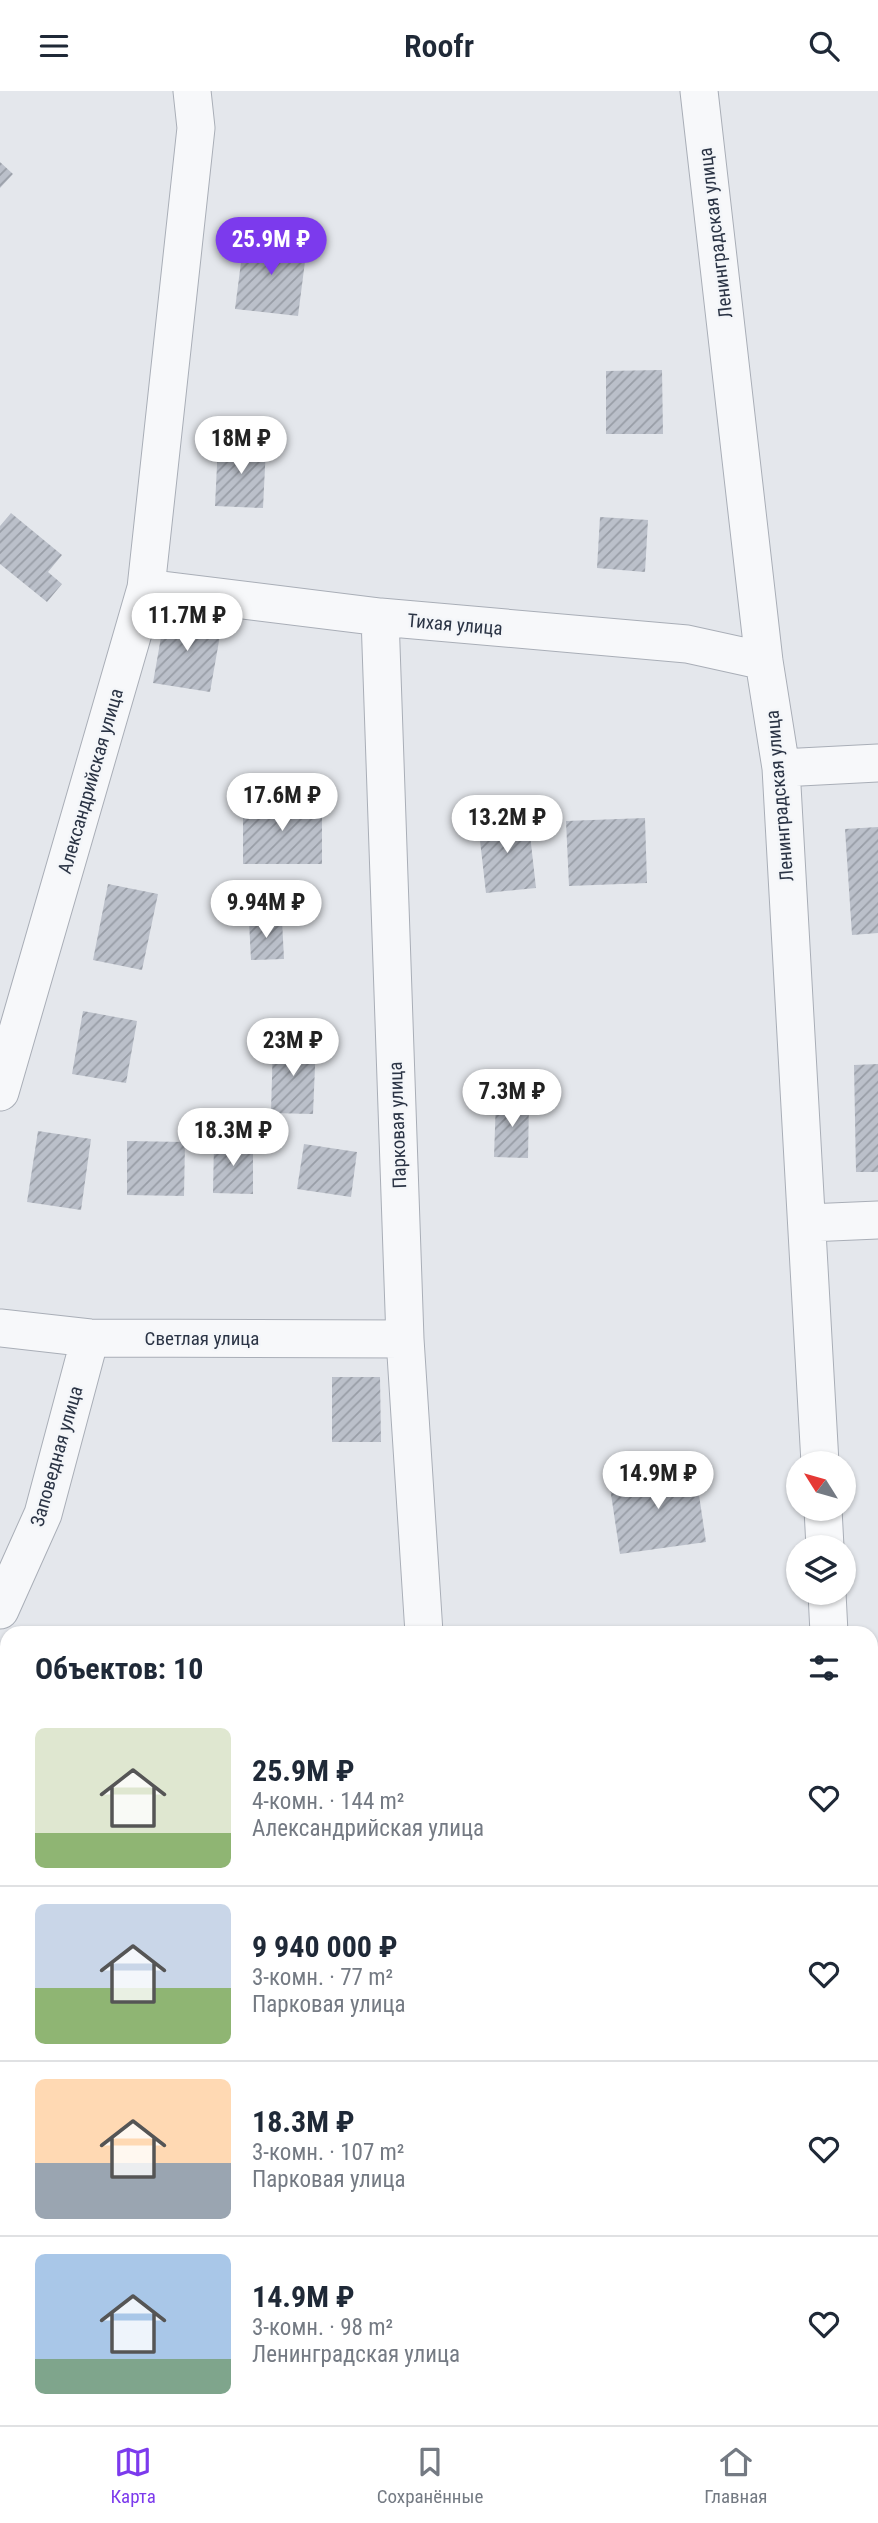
<!DOCTYPE html>
<html lang="ru">
<meta charset="utf-8">
<style>
body{margin:0;font-family:"Roboto Condensed",sans-serif;background:#f2f2f3;color:#1f2937;height:100vh;display:flex;flex-direction:column;font-size:26px;white-space:nowrap}
*{box-sizing:border-box;margin:0}
p{font-size:23px;color:#747a83}
.icon{flex:none;width:38px;height:38px;fill:none;stroke:currentColor;stroke-width:2;stroke-linecap:round;stroke-linejoin:round}
.map{position:relative;flex:1;overflow:hidden}
.panel{position:absolute;left:0px;top:1535px;width:878px;height:800px;display:flex;flex-direction:column;background:#fff;border-radius:21px 21px 0 0;box-shadow:0 2px 5px #0004}
.panel>*{flex:none}
.needle{width:46px;rotate:307deg}
.buttons{position:absolute;left:786px;top:1360px;display:grid;gap:14px}
.buttons a{display:grid;place-items:center;width:70px;height:70px;border-radius:50%;background:#fff;box-shadow:0 2px 5px #0004;font-size:35px}
.price{position:absolute;translate:-50% -60px;padding:0 16px;border-radius:24px;background:#fff;color:#222;font-size:23px;line-height:46px;filter:drop-shadow(0 2px 4px #0008)}
.price::after{content:'';position:absolute;left:50%;top:42px;width:21px;height:16px;margin-left:-10px;background:inherit;clip-path:polygon(0 0,100% 0,50% 100%)}
.price.current{background:#7c3aed;color:#fff}
ul{padding:0;list-style:none}
li{display:flex;align-items:center;gap:21px;height:175px;padding:0 35px}
li+li{border-top:2px solid #e0e1e3}
li span{display:grid;place-items:center;flex:none;width:196px;height:140px;border-radius:10px;color:#555}
li>.icon{margin-inline-start:auto}
span .icon{width:84px;height:84px;fill:#fffc;stroke-width:1}
li b{font-size:30px}
h2{display:flex;justify-content:space-between;align-items:center;height:84px;padding:0 35px;font-size:30px}
header{display:flex;justify-content:space-between;align-items:center;height:91px;padding:0 35px;background:#fff;font-size:32px;font-weight:600}
.menu{display:flex;justify-content:space-around;align-items:center;height:98px;border-top:2px solid #e0e1e3;background:#fff;font-size:19px;color:#747a83}
.menu a{display:grid;justify-items:center;gap:4px}
.menu .current{color:#7c3aed}
.map>svg:first-child{display:block}
.forest{fill:url(#forest-crowns)}
.building{fill:url(#building-hatch)}
.lines{fill:none;stroke-linecap:round;stroke-linejoin:round}
.minor-casing{stroke:#a9aeb7;stroke-width:39}
.minor{stroke:#f7f8fa;stroke-width:37}
.labels{text-anchor:middle;stroke-width:5;stroke-linejoin:round;paint-order:stroke}
.street-label{font-size:19px;fill:#2b3445;stroke:#f4f6f9}
</style>
<header><svg class="icon" aria-label="menu" viewBox="0 0 24 24"><path d="M4 6h16M4 12h16M4 18h16"/></svg>Roofr<svg class="icon" aria-label="search" viewBox="0 0 24 24"><circle cx="10" cy="10" r="6"/><path d="M15 15l6 6"/></svg></header>
<div class="map">
<svg width="878" height="2334" viewBox="0 0 878 2334">
<defs>
<pattern id="forest-crowns" width="20" height="18" patternUnits="userSpaceOnUse" patternTransform="scale(1.75)"><rect width="20" height="18" fill="#c9d6c5"/><path d="M2 6a3 3 0 1 1 6 0M12 15a3 3 0 1 1 6 0" fill="none" stroke="#adb8ab"/></pattern>
<pattern id="building-hatch" width="6" height="6" patternUnits="userSpaceOnUse" patternTransform="scale(1.75)"><rect width="6" height="6" fill="#bbc0ca"/><path d="M-1 1l2-2M0 6l6-6M5 7l2-2" fill="none" stroke="#989da6"/></pattern>
</defs>
<rect width="100%" height="100%" fill="#e4e7ec"/>
<path class="forest" d="M878,2045V2334H790L792,2328H872V2065Z"/>
<path class="building" d="M0,71L13,83L0,97Z
M244,148L307,155L298,225L235,218Z
M662,279L663,343H606V280Z
M218,354L266,356L263,417L215,415Z
M11,422L62,464L48,481L62,493L47,511L0,473V435Z
M600,426L648,429L645,481L597,477Z
M165,523L222,533L210,601L153,592Z
M243,712H322V773H243Z
M528,726L536,797L486,802L478,732Z
M645,727L647,792L569,795L566,730Z
M878,736V842L852,844L845,738Z
M108,793L158,803L142,879L93,869Z
M282,829L284,868L251,869L249,830Z
M83,920L137,930L126,992L72,983Z
M273,950L316,952L313,1023L271,1022Z
M878,973V1081H856L854,974Z
M496,1008L529,1009L528,1067L494,1066Z
M38,1040L91,1048L81,1119L27,1111Z
M127,1050L185,1051L184,1105L127,1104Z
M214,1051H253V1103L213,1102Z
M304,1053L357,1061L351,1106L297,1098Z
M332,1286H380L381,1351H332Z
M695,1377L706,1451L620,1463L609,1390Z
M342,2328H381L389,2334H336Z"/>
<g class="lines">
<defs>
<path id="minor" d="M699,0L764,570L781,677L820,1372
M146,497L380,526L687,553L764,570
M380,526L405,1248L424,1542
M781,677L878,672
M0,1001L146,497L196,37L192,0
M808,1132L878,1129
M0,1237L90,1247L405,1248
M823,1418L825,1456
M827,1502L829,1542
M0,1519L43,1423L90,1247
M0,1958L7,1957
M566,2328L571,2332"/>
</defs>
<use href="#minor" class="minor-casing"/>
<use href="#minor" class="minor"/>
</g>
<g class="labels">
<g class="street-label">
<text transform="translate(715 142) rotate(-97)" y="7">Ленинградская улица</text>
<text transform="translate(455 533) rotate(5)" y="7">Тихая улица</text>
<text transform="translate(90 690) rotate(-74)" y="7">Александрийская улица</text>
<text transform="translate(779 705) rotate(-95)" y="7">Ленинградская улица</text>
<text transform="translate(397 1034) rotate(-92)" y="7">Парковая улица</text>
<text x="202" y="1254">Светлая улица</text>
<text transform="translate(56 1365) rotate(-74)" y="7">Заповедная улица</text>
</g>
</g>
</svg>
<div class="buttons">
<a><svg class="needle" viewBox="-14 -14 28 28"><path d="M0-13l5 13h-10z" fill="#e53935"/><path d="M0 13l5-13h-10z" fill="#747a83"/></svg></a>
<a><svg class="icon" aria-label="layers" viewBox="0 0 24 24"><path d="M12 4l9 5-9 5-9-5zM3 14l9 5 9-5"/></svg></a>
</div>
<b class="price current" style="left:271px;top:186px">25.9M ₽</b>
<b class="price" style="left:241px;top:385px">18M ₽</b>
<b class="price" style="left:187px;top:562px">11.7M ₽</b>
<b class="price" style="left:282px;top:742px">17.6M ₽</b>
<b class="price" style="left:507px;top:764px">13.2M ₽</b>
<b class="price" style="left:266px;top:849px">9.94M ₽</b>
<b class="price" style="left:293px;top:987px">23M ₽</b>
<b class="price" style="left:512px;top:1038px">7.3M ₽</b>
<b class="price" style="left:233px;top:1077px">18.3M ₽</b>
<b class="price" style="left:658px;top:1420px">14.9M ₽</b>
<section class="panel">
<h2>Объектов: 10<svg class="icon" aria-label="filters" viewBox="0 0 24 24"><path d="M4 7h16M4 17h16"/><circle cx="9" cy="7" r="2"/><circle cx="15" cy="17" r="2"/></svg></h2>
<ul>
<li><span style="background:linear-gradient(#dfe7d0 75%,#8fb573 0)"><svg class="icon" aria-label="home" viewBox="0 0 24 24"><path d="M3 11l9-7 9 7M6 9v11h12V9"/></svg></span><div><b>25.9M ₽</b><p>4-комн. · 144 m²</p><p>Александрийская улица</p></div><svg class="icon" aria-label="heart" viewBox="0 0 24 24"><path d="M12 20l-8-8c-3-5 5-10 8-4 3-6 11-1 8 4z"/></svg></li>
<li><span style="background:linear-gradient(#c9d6e8 60%,#8fb573 0)"><svg class="icon" aria-label="home" viewBox="0 0 24 24"><path d="M3 11l9-7 9 7M6 9v11h12V9"/></svg></span><div><b>9 940 000 ₽</b><p>3-комн. · 77 m²</p><p>Парковая улица</p></div><svg class="icon" aria-label="heart" viewBox="0 0 24 24"><path d="M12 20l-8-8c-3-5 5-10 8-4 3-6 11-1 8 4z"/></svg></li>
<li><span style="background:linear-gradient(#ffd9b3 60%,#9aa5b1 0)"><svg class="icon" aria-label="home" viewBox="0 0 24 24"><path d="M3 11l9-7 9 7M6 9v11h12V9"/></svg></span><div><b>18.3M ₽</b><p>3-комн. · 107 m²</p><p>Парковая улица</p></div><svg class="icon" aria-label="heart" viewBox="0 0 24 24"><path d="M12 20l-8-8c-3-5 5-10 8-4 3-6 11-1 8 4z"/></svg></li>
<li><span style="background:linear-gradient(#a9c7e8 75%,#7fa58c 0)"><svg class="icon" aria-label="home" viewBox="0 0 24 24"><path d="M3 11l9-7 9 7M6 9v11h12V9"/></svg></span><div><b>14.9M ₽</b><p>3-комн. · 98 m²</p><p>Ленинградская улица</p></div><svg class="icon" aria-label="heart" viewBox="0 0 24 24"><path d="M12 20l-8-8c-3-5 5-10 8-4 3-6 11-1 8 4z"/></svg></li>
</ul>
</section>
</div>
<nav class="menu">
<a class="current"><svg class="icon" aria-label="map" viewBox="0 0 24 24"><path d="M3 6l6-2 6 2 6-2v14l-6 2-6-2-6 2zM9 4v14M15 6v14"/></svg>Карта</a>
<a><svg class="icon" aria-label="saved" viewBox="0 0 24 24"><path d="M7 4h10v16l-5-4-5 4z"/></svg>Сохранённые</a>
<a><svg class="icon" aria-label="home" viewBox="0 0 24 24"><path d="M3 11l9-7 9 7M6 9v11h12V9"/></svg>Главная</a>
</nav>
